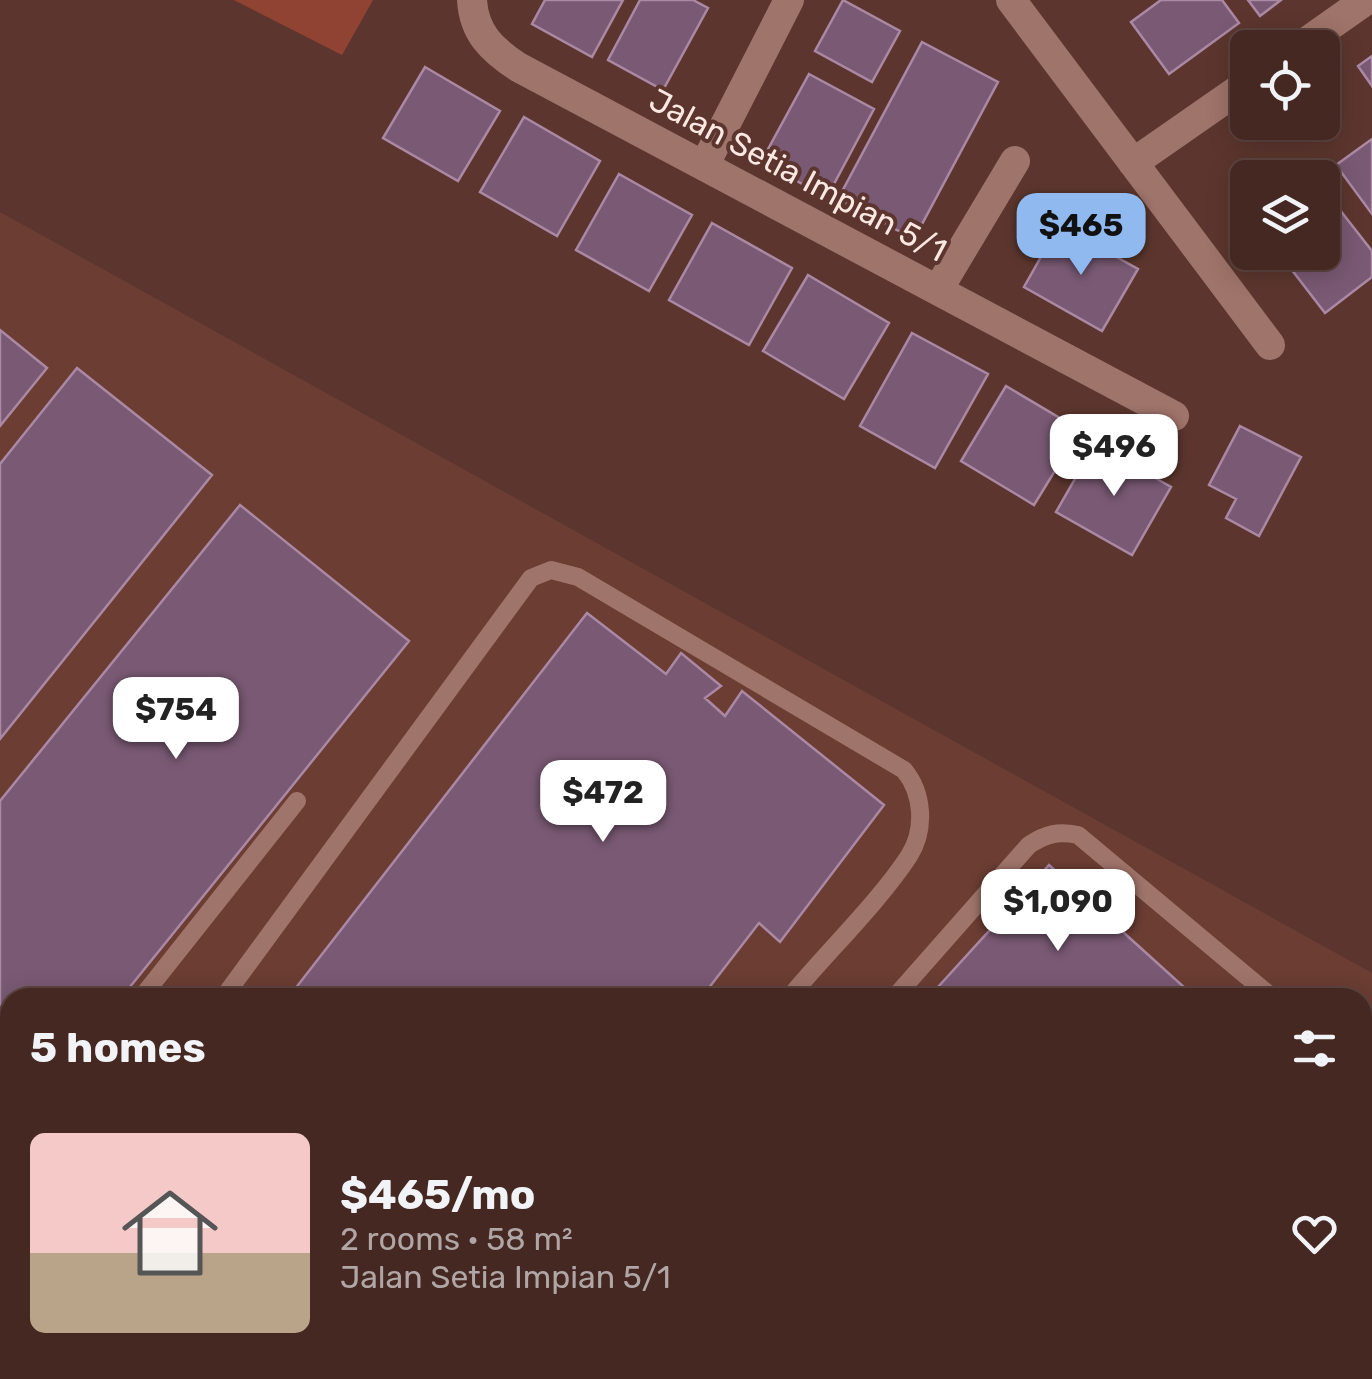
<!DOCTYPE html>
<meta charset="utf-8">
<style>
body{margin:0;font-family:Rubik,sans-serif;background:#4c302a;color:#f1f3f6;height:100vh;display:flex;flex-direction:column;font-size:38px;white-space:nowrap}
*{box-sizing:border-box;margin:0}
p{font-size:32px;color:#b0a6a5}
.icon{flex:none;width:55px;height:55px;fill:none;stroke:currentColor;stroke-width:2;stroke-linecap:round;stroke-linejoin:round}
.map{position:relative;flex:1;overflow:hidden}
.panel{position:absolute;left:0px;top:988px;width:1372px;height:392px;display:flex;flex-direction:column;background:#452822;border-radius:30px 30px 0 0;box-shadow:0 5px 25px #0003,0 0 0 2px #5d4440}
.panel>*{flex:none}
.fabs{position:absolute;left:1230px;top:30px;display:grid;gap:20px}
.fabs a{display:grid;place-items:center;width:110px;height:110px;border-radius:15px;background:#452822;box-shadow:0 5px 25px #0003,0 0 0 2px #5d4440;font-size:50px}
.price{position:absolute;translate:-50% -85px;padding:0 22px;border-radius:20px;background:#fff;color:#222;font-size:32px;line-height:65px;filter:drop-shadow(0 2px 5px #0008)}
.price::after{content:'';position:absolute;left:50%;top:60px;width:30px;height:22px;margin-left:-15px;background:inherit;clip-path:polygon(0 0,100% 0,50% 100%)}
.price.on{background:#90b9f0;color:#111}
ul{padding:0;list-style:none}
li{display:flex;align-items:center;gap:30px;height:250px;padding:0 30px}
li span{display:grid;place-items:center;flex:none;width:280px;height:200px;border-radius:15px;color:#555}
li>.icon{margin-inline-start:auto}
span .icon{width:120px;height:120px;fill:#fffc;stroke-width:1}
li b{font-size:42px}
h2{display:flex;justify-content:space-between;align-items:center;height:120px;padding:0 30px;font-size:42px}
.map>svg:first-child{display:block}
.built{fill:#6b3d33;fill-rule:evenodd}
.green{fill:#914333}
.building{fill:#795973;stroke:#ab88a4;stroke-width:2.5}
.lines{fill:none;stroke-linecap:round;stroke-linejoin:round}
.lane{stroke:#9f746a;stroke-width:18}
.street{stroke:#9f746a;stroke-width:30}
.labels{text-anchor:middle;stroke-width:8;stroke-linejoin:round;paint-order:stroke}
.street-label{font-size:32px;fill:#fce8e3;stroke:#5c362e}
</style>
<div class="map">
<svg width="1372" height="1379" viewBox="0 0 1372 1379">
<rect width="100%" height="100%" fill="#5c362e"/>
<path class="built" d="M0,212L1372,973V1379H0ZM10,998H1362V1370H10Z"/>
<path class="green" d="M234,0H373L342,55Z"/>
<path class="building" d="M545,0H623L592,57L532,24Z
M640,0H693L708,8L663,90L608,60Z
M843,0L900,31L872,82L815,51Z
M1161,0H1222L1239,23L1169,74L1131,22Z
M1248,0H1281L1260,16Z
M922,42L998,82L914,239L838,199Z
M1372,56V86L1358,66Z
M425,67L500,111L458,181L383,138Z
M809,74L874,109L827,197L761,162Z
M524,117L600,161L557,236L480,192Z
M1372,139V214L1336,165Z
M619,174L692,215L649,291L576,250Z
M1322,187L1372,251V277L1325,313L1278,252H1322Z
M712,223L792,268L749,345L669,300Z
M1059,225L1138,269L1102,331L1024,287Z
M808,275L889,323L844,399L763,351Z
M0,330L47,368L0,426Z
M912,333L988,374L935,468L860,426Z
M77,368L212,475L0,739V464Z
M1006,386L1080,430L1034,505L961,461Z
M1240,426L1301,457L1259,536L1226,518L1236,499L1209,485Z
M1095,444L1171,487L1132,555L1056,512Z
M240,505L409,641L121,998H10V1043L0,1035V801Z
M587,613L666,674L681,653L721,686L705,698L725,716L742,691L884,805L780,942L759,923L701,998H288Z
M1049,865L1196,998H928Z
M271,1370H438L431,1379H281Z
M588,1370H1127L1119,1379H580Z"/>
<g class="lines">
<path class="lane" d="M141,998L297,801
M223,998L531,578L551,570L578,577L904,770C923,793 926,829 909,856C879,902 825,954 789,998
M894,998L1029,845C1046,834 1057,831 1078,835L1273,998
M0,1072L10,1080
M1362,1072L1372,1094
M1362,1120L1372,1096
M241,1370L248,1379
M462,1379L471,1370
M554,1379L562,1370
M1151,1379L1158,1370"/>
<path class="street" d="M472,0C474,33 492,50 518,67L1174,416
M1011,0L1270,345
M1298,48L1366,0
M1133,163L1248,83
M704,166L789,0
M939,288L1015,161
M0,1223L10,1236
M112,1370L118,1379"/>
</g>
<g class="labels">
<g class="street-label">
<text transform="translate(798 175) rotate(28)" y="11">Jalan Setia Impian 5/1</text>
</g>
</g>
</svg>
<div class="fabs">
<a><svg class="icon" aria-label="locate" viewBox="0 0 24 24"><circle cx="12" cy="12" r="6"/><path d="M12 2v4M12 18v4M2 12h4M18 12h4"/></svg></a>
<a><svg class="icon" aria-label="layers" viewBox="0 0 24 24"><path d="M12 4l9 5-9 5-9-5zM3 14l9 5 9-5"/></svg></a>
</div>
<b class="price on" style="left:1081px;top:278px">$465</b>
<b class="price" style="left:1114px;top:499px">$496</b>
<b class="price" style="left:176px;top:762px">$754</b>
<b class="price" style="left:603px;top:845px">$472</b>
<b class="price" style="left:1058px;top:954px">$1,090</b>
<section class="panel">
<h2>5 homes<svg class="icon" aria-label="filters" viewBox="0 0 24 24"><path d="M4 7h16M4 17h16"/><circle cx="9" cy="7" r="2"/><circle cx="15" cy="17" r="2"/></svg></h2>
<ul>
<li><span style="background:linear-gradient(#f6c9c9 60%,#b9a48a 0)"><svg class="icon" aria-label="home" viewBox="0 0 24 24"><path d="M3 11l9-7 9 7M6 9v11h12V9"/></svg></span><div><b>$465/mo</b><p>2 rooms · 58 m²</p><p>Jalan Setia Impian 5/1</p></div><svg class="icon" aria-label="heart" viewBox="0 0 24 24"><path d="M12 20l-8-8c-3-5 5-10 8-4 3-6 11-1 8 4z"/></svg></li>
</ul>
</section>
</div>
